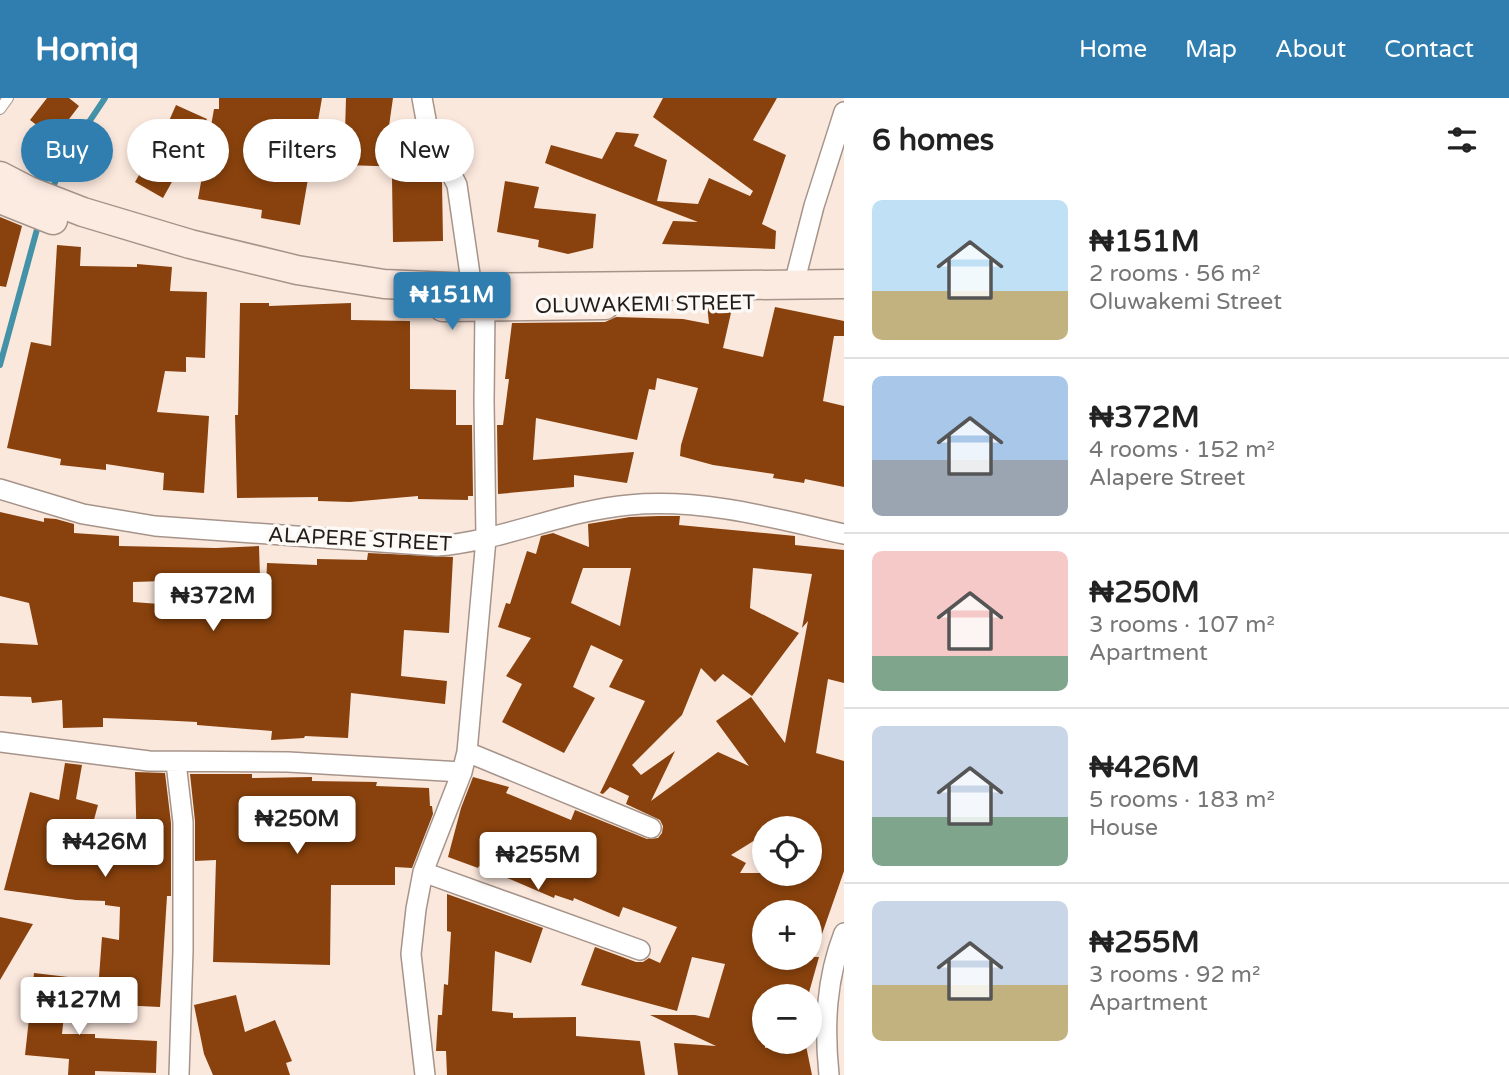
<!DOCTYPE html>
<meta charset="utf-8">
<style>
body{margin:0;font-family:"Varela Round",sans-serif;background:#f2f2f2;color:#222;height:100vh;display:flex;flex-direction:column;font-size:26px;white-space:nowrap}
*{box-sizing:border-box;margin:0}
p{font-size:23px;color:#767676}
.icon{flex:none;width:38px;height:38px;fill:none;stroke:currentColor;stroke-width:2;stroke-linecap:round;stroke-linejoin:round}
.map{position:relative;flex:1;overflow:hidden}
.sheet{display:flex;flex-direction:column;background:#fff;width:665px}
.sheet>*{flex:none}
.hud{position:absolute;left:21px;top:21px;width:665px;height:63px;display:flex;gap:14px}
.tools{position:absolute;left:752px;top:718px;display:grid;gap:14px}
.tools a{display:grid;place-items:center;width:70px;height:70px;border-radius:50%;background:#fff;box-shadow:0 4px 10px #0003;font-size:35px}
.price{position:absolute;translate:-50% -60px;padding:0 16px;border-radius:7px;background:#fff;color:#222;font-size:23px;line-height:46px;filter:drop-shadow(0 2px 4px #0008)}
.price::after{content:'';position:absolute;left:50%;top:42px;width:21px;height:16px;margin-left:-10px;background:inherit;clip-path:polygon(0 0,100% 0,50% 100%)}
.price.on{background:#307eb0;color:#fff}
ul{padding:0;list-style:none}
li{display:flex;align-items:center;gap:21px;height:175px;padding:0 28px}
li+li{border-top:2px solid #e0e0e0}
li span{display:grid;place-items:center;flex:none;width:196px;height:140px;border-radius:10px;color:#555}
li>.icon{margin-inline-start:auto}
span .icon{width:84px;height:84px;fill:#fffc;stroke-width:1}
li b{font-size:30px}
h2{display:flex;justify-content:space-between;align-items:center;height:84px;padding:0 28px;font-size:30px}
.tag{padding:0 24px;border-radius:32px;background:#fff;box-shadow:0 4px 10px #0003;font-size:24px;line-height:63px}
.tag.on{background:#307eb0;color:#fff}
header{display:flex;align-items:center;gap:42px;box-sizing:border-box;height:98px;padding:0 35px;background:#307eb0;color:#fff}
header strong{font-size:33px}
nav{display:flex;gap:38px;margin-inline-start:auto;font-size:24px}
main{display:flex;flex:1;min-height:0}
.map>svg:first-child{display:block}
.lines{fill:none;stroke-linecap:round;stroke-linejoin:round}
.stream{stroke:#4392a8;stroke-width:6}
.building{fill:#89420d;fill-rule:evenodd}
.lane-casing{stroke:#a6948a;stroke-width:12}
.street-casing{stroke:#a6948a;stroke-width:22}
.secondary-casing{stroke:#a6948a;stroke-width:31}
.lane{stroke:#fff;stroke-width:10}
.street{stroke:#fff;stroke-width:19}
.secondary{stroke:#fcebe1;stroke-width:28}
.labels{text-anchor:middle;stroke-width:7;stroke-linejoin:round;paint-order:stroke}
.street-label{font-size:21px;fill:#221c18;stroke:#fdf9f6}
</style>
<header>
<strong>Homiq</strong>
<nav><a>Home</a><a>Map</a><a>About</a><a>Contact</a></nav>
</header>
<main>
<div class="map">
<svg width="844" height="977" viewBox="0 0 844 977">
<rect width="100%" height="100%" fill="#fbe8dd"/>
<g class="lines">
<path class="stream" d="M51,94L65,60L105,0
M0,267L39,124"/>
</g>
<path class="building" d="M47,0H69L79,8L63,29L61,28L56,42L30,22Z
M219,0H322L300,127L261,120L262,112L198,101L214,11H219Z
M346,0H393L389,28H408L407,69L344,67Z
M663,0H777L753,42L786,57L762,126L776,133L775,151L662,146L673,123L698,124L545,65L551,47L602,61L616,34L639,36L634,48L667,62L657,103L698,106L709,80L750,98L753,93L653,19Z
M176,7L207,21L163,100L135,84L155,49L157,50Z
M439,79L442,84L443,143L393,144L392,80Z
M505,83L539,89L534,110L596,116L593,150L568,156L538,149L539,142L497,134Z
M0,119L22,128L6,189L0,188Z
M57,147L81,149L80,168L137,169V166L172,169L170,193L207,194L205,260L186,259V274L165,273L157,314L209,318L204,395L163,392L164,375L106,366V372L60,367L61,361L7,350L31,244L51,248Z
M240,205H269V208L351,205V222L410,223V291L456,292V327H472L473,398H468V402L418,401V398L350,404L318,403V399L237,400L235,317H238Z
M707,206H733L723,250L763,259L775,209L844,223V238H834L823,303L844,308V389L805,381L804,385L773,380L774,376L713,367L680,358L681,347L698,290L657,280L655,292L649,291L637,342L536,320L533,362L634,354L627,385L574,377V389L498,396L497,327H503L509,281H505L512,225L605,224L616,219L683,221L709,226Z
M0,414L44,424V420L56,421L74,426V435L119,438V448L216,450L259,448L260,480L133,484V504L265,514L267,465L317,467V461L367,462L368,455L453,459L449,535L404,532L401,578L447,583L445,606L351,595L348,640L305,638L304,640L271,642L272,633L197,627V624L157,622L103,620V629L63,630L62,602L32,605L31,599L0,598V545L38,547L29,505L0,498Z
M659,418H680L679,427L795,438V447L844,452V585L828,581L816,655L844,663V773L814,859H819L808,898H765V950L805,943L812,977H678L674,945L716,948L650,917H695L709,920L725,866L692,859L677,913L581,887L595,849L636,864H643L649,860L660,865L677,829L623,809L619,819L574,800L573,803L555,797L554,800L479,768L478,770L448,759L461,710L473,679L509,689L506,695L571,722L575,712L647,741L658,740L662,735L663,728L660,722L626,706L629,698L610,689L603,696L600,695L645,603L609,589L623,562L591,547L573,589L595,600L564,655L502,624L522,586L506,578L531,540L498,529L506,505L510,506L527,453L536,456L541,438L553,435L589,449L588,426L630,419ZM583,470H631L620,528L571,505ZM753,470L812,476L802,530L808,523L785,645L751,599L716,623L749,668L718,654L651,703L675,653L641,677L632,667L682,617L701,570L715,584L723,576L752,598L799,535L750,510ZM765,730H810V775H740L746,765L731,757L765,736ZM765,814H810V859H765Z
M65,665L82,667L76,701L98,707L87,747L137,755L135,674L165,675L171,725V798H167L160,909L97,906L102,839L119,842L120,809L105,807V803L76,802L4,792L30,694L59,702Z
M190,676H252V680L312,679V683L377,684L376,688L429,690L430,708H432L433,716L412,770L395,769V787H331L330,867L213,864L216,762L195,763V723Z
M447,796L543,830L531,865L495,853L492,913L513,915V920L576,919V938L640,943L645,977H447L446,953H436L438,917H442L444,886L448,887L451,834L447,833Z
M0,819L33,826L0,882Z
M34,875L68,879L62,936H95V940L157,943L156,975L95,973V977H68L69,961L25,957Z
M236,897L245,934L275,922L292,963L286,965L290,977H213L204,956L194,907Z"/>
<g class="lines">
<defs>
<path id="lane" d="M0,11L8,0"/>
<path id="street" d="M422,0L427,27L457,87L472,190
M794,186L814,108L844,14
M0,391L83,416L155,428L437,448C502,443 563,413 629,407C701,400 774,420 844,436
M0,644L149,663L288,664L462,674
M467,654L651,730
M176,665L183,724V853L179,977
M423,774L640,852
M425,977L411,856L416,811L423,774L462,674L467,654L486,441L484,303L485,210
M829,977C824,928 826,881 844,835"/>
<path id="secondary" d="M0,78L29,93L83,114L190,146L297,172L384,186L472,190L844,186
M0,101L53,122
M443,209L605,207"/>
</defs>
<use href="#lane" class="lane-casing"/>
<use href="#street" class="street-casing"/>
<use href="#secondary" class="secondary-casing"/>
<use href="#lane" class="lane"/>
<use href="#street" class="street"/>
<use href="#secondary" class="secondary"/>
</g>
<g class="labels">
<g class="street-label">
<text transform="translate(645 206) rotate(-1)" y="7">OLUWAKEMI STREET</text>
<text transform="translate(360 441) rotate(3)" y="7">ALAPERE STREET</text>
</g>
</g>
</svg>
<div class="tools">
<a><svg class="icon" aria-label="locate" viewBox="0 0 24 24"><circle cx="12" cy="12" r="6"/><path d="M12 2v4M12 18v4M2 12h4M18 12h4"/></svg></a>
<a>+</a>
<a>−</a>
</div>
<b class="price on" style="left:452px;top:234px">₦151M</b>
<b class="price" style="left:213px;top:535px">₦372M</b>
<b class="price" style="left:297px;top:758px">₦250M</b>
<b class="price" style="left:105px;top:781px">₦426M</b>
<b class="price" style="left:538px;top:794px">₦255M</b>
<b class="price" style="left:79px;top:939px">₦127M</b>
<div class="hud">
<a class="tag on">Buy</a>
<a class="tag">Rent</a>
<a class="tag">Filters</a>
<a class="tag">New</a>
</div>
</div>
<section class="sheet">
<h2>6 homes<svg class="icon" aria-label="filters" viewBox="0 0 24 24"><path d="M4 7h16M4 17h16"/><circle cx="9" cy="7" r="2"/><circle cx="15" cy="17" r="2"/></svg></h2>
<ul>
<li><span style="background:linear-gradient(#bfe0f5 65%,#c2b280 0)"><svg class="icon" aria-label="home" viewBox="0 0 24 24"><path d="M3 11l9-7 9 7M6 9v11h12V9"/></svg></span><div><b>₦151M</b><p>2 rooms · 56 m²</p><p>Oluwakemi Street</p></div></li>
<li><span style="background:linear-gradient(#a9c7e8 60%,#9aa5b1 0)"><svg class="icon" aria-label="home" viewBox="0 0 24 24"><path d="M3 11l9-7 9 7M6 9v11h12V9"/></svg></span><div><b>₦372M</b><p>4 rooms · 152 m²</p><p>Alapere Street</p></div></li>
<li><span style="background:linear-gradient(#f6c9c9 75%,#7fa58c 0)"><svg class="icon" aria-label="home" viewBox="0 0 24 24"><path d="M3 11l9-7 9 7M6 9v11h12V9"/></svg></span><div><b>₦250M</b><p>3 rooms · 107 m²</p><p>Apartment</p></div></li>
<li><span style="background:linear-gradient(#c9d6e8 65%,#7fa58c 0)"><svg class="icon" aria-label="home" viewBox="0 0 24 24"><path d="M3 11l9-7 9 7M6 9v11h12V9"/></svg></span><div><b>₦426M</b><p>5 rooms · 183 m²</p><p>House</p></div></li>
<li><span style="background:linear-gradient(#c9d6e8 60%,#c2b280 0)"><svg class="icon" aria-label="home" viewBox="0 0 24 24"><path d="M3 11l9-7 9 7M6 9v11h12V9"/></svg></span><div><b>₦255M</b><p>3 rooms · 92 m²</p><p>Apartment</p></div></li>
</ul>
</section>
</main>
